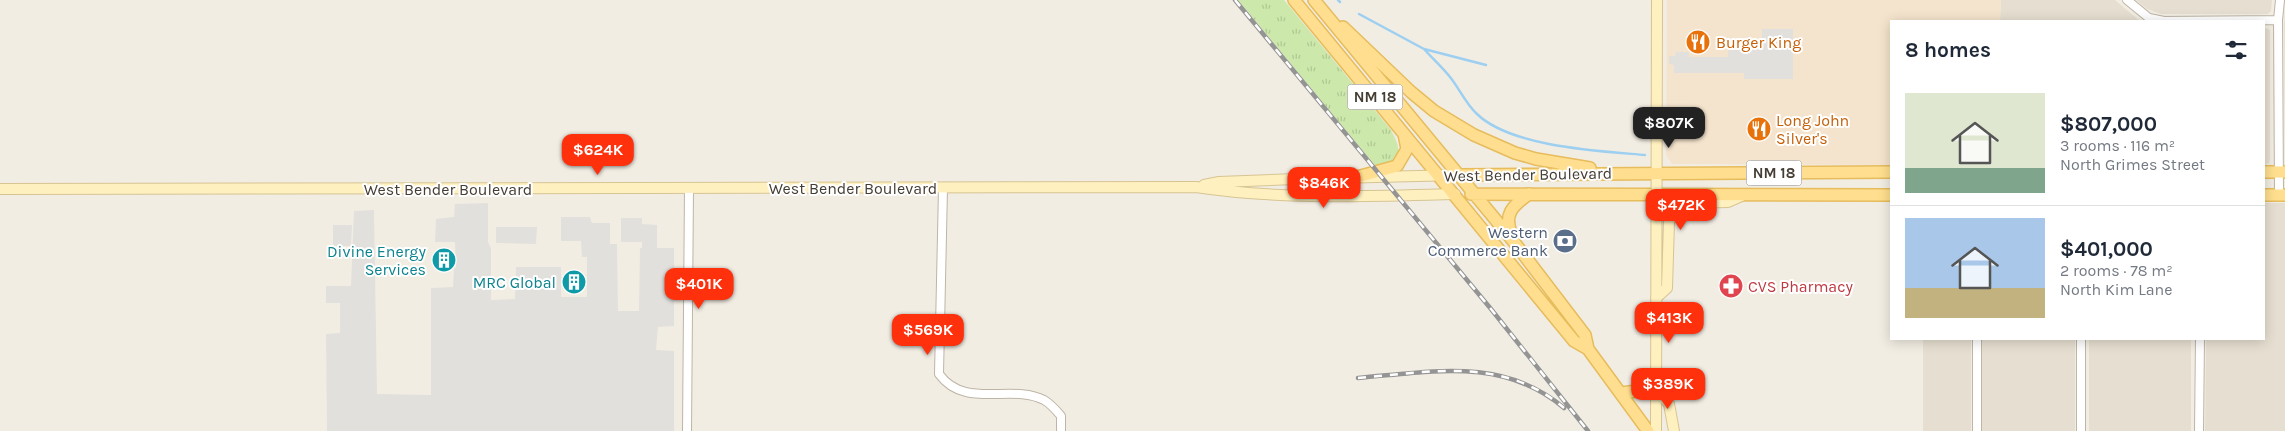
<!DOCTYPE html>
<meta charset="utf-8">
<style>
body{margin:0;font-family:Karla,sans-serif;background:#f6f6f7;color:#1f2937;height:100vh;display:flex;flex-direction:column;font-size:19px;white-space:nowrap}
*{box-sizing:border-box;margin:0}
p{font-size:16px;color:#747a83}
.icon{flex:none;width:28px;height:28px;fill:none;stroke:currentColor;stroke-width:2;stroke-linecap:round;stroke-linejoin:round}
.map{position:relative;flex:1;overflow:hidden}
.sheet{position:absolute;left:1890px;top:20px;width:375px;height:320px;display:flex;flex-direction:column;background:#fff;border-radius:0px;box-shadow:0 2px 12px #0003}
.sheet>*{flex:none}
.price{position:absolute;translate:-50% -42px;padding:0 11px;border-radius:10px;background:#ff310d;color:#fff;font-size:16px;line-height:32px;filter:drop-shadow(0 1px 2px #0008)}
.price::after{content:'';position:absolute;left:50%;top:30px;width:15px;height:11px;margin-left:-8px;background:inherit;clip-path:polygon(0 0,100% 0,50% 100%)}
.price.current{background:#222;color:#fff}
ul{padding:0;list-style:none}
li{display:flex;align-items:center;gap:15px;height:125px;padding:0 15px}
li+li{border-top:1px solid #e0e1e3}
li span{display:grid;place-items:center;flex:none;width:140px;height:100px;border-radius:0px;color:#555}
li>.icon{margin-inline-start:auto}
span .icon{width:60px;height:60px;fill:#fffc;stroke-width:1}
li b{font-size:21px}
h2{display:flex;justify-content:space-between;align-items:center;height:60px;padding:0 15px;font-size:21px}
.map>svg:first-child{display:block}
.residential{fill:#e6dfd1}
.commercial{fill:#f5e4cd}
.park{fill:url(#park-tufts)}
.parking{fill:#e2e0dc}
.lines{fill:none;stroke-linecap:round;stroke-linejoin:round}
.stream{stroke:#9dcff1;stroke-width:2.5}
.minor-casing{stroke:#beb5a6;stroke-width:10}
.secondary-casing{stroke:#d7c493;stroke-width:12}
.primary-casing{stroke:#e6bc5d;stroke-width:14}
.minor{stroke:#fff;stroke-width:8}
.secondary{stroke:#fff0c0;stroke-width:10}
.primary{stroke:#ffdf8f;stroke-width:11}
.rail-casing{stroke:#949494;stroke-width:4.5}
.rail{stroke:#fff;stroke-width:2.5;stroke-dasharray:8;stroke-linecap:butt}
.labels{text-anchor:middle;stroke-width:4;stroke-linejoin:round;paint-order:stroke}
.shield{fill:#fff;stroke:#7c7770;stroke-width:1}
.shield-label{font-size:15px;font-weight:bold;fill:#443d33}
.food-label{font-size:16px;fill:#c56008;stroke:#fff;text-anchor:start}
.street-label{font-size:16px;fill:#443d33;stroke:#fff}
.service-label{font-size:16px;fill:#4e5e75;stroke:#fff;text-anchor:end}
.culture-label{font-size:16px;fill:#0d838f;stroke:#fff;text-anchor:end}
.health-label{font-size:16px;fill:#be3a42;stroke:#fff;text-anchor:start}
</style>
<div class="map">
<svg width="2285" height="431" viewBox="0 0 2285 431">
<defs>
<pattern id="park-tufts" width="24" height="20" patternUnits="userSpaceOnUse" patternTransform="scale(1.25)"><rect width="24" height="20" fill="#cce8aa"/><path d="M3 7l-1-3M5 7V3M7 7l1-3M15 17l-1-3M17 17v-4M19 17l1-3" fill="none" stroke="#b0c893"/></pattern>
</defs>
<rect width="100%" height="100%" fill="#f2ede3"/>
<path class="residential" d="M2001,0H2115L2140,21H2000Z
M2136,0H2272L2271,11L2268,14H2161L2147,9Z
M2285,11V162L2284,25Z
M2264,27L2270,30V159L2269,163L2264,165Z
M2264,203H2285V431H2205L2206,339H2264Z
M1923,339H1971V431H1923Z
M1981,339H2075V431H1981Z
M2089,339H2191V431H2089Z"/>
<path class="commercial" d="M1667,0H2001L2000,21H1891V165L1672,164L1666,155Z"/>
<path class="park" d="M1238,0H1284L1391,130C1397,142 1401,149 1396,162L1377,168Z"/>
<path class="parking" d="M1762,29H1793V79H1744V73H1674V65L1669,64V56H1675L1676,52H1689V57H1728V50H1756L1762,39Z
M488,203V242L491,248V300L515,299L516,267H561V297H587V257H582L581,241H561V217H590L592,223H610V244H617L618,311H639L640,248H642V242H621V218H642V224L657,225V248H674V326L658,327L656,350L674,351V431H327L326,334L340,333V303H326V286H351L354,211L374,210L377,394L431,395V288L453,287L454,268H456L455,242H435L436,219L454,217L455,204Z
M333,225H352L351,246H333Z
M496,227H537L536,244L496,243Z"/>
<g class="lines">
<path class="stream" d="M1338,0L1340,2
M1359,14L1424,49L1486,65
M1424,49C1432,58 1442,67 1450,77C1459,88 1466,104 1477,114C1511,147 1599,151 1645,155"/>
<defs>
<path id="minor" d="M2127,0L2149,18L2164,21L2278,20
M943,188L939,374C965,410 1011,383 1044,400C1051,404 1056,410 1061,416V431
M2279,195L2278,20L2280,0
M2081,339V431
M687,431L689,188
M1977,431V339
M2199,431L2200,339"/>
<path id="secondary" d="M1204,185L1219,182L1295,179L1459,175
M0,189L1196,187C1281,200 1369,196 1455,194
M1656,298L1667,288L1669,222L1676,209L1691,203L1728,202L1744,195
M1656,389L1669,404L1674,431
M1656,431L1657,0"/>
<path id="primary" d="M1294,0L1574,341L1588,349L1648,431
M1314,0L1514,242L1585,335L1588,349
M1343,27L1411,92L1434,111L1474,135L1515,153L1536,159L1590,168
M2264,172H2285
M1459,175L1891,172
M1357,177L1397,166L1407,149L1404,134
M1471,194L1891,195
M2264,195H2285
M1512,235C1503,215 1512,206 1529,194
M1622,393L1644,390L1656,380"/>
</defs>
<use href="#minor" class="minor-casing"/>
<use href="#secondary" class="secondary-casing"/>
<use href="#primary" class="primary-casing"/>
<use href="#minor" class="minor"/>
<use href="#secondary" class="secondary"/>
<use href="#primary" class="primary"/>
<defs>
<path id="rail" d="M1235,0L1491,309L1588,431
M1358,378C1430,372 1503,356 1564,408"/>
</defs>
<use href="#rail" class="rail-casing"/>
<use href="#rail" class="rail"/>
</g>
<defs>
<symbol id="restaurant-disc" viewBox="-11 -11 22 22"><circle r="9.5" fill="#e8710a" stroke="#fff"/><path d="M-5-6h1v4h1v-4h1v4h1v-4h1v5L-1.5 .5V6h-2V.5L-5-1ZM5-6V6H3V1.5H1.5Q1.5-4 5-6Z" fill="#fff"/></symbol>
<symbol id="bank-disc" viewBox="-11 -11 22 22"><circle r="9.5" fill="#5c6f8a" stroke="#fff"/><path d="M-6-4H6V4H-6ZM0-2.3a2.3 2.3 0 1 0 0 4.6a2.3 2.3 0 1 0 0-4.6Z" fill="#fff"/></symbol>
<symbol id="building-disc" viewBox="-11 -11 22 22"><circle r="9.5" fill="#0f9aa8" stroke="#fff"/><path d="M-4-6H4V6H1V3H-1V6H-4ZM-2.5-4.3h1.7v1.8h-1.7ZM.8-4.3h1.7v1.8H.8ZM-2.5-1h1.7V.8h-1.7ZM.8-1h1.7V.8H.8Z" fill="#fff"/></symbol>
<symbol id="pharmacy-disc" viewBox="-11 -11 22 22"><circle r="9.5" fill="#e0444e" stroke="#fff"/><path d="M-2-6h4v4h4v4h-4v4h-4v-4h-4v-4h4Z" fill="#fff"/></symbol>
</defs>
<g fill-rule="evenodd">
<use href="#restaurant-disc" x="1684" y="28" width="28" height="28"/>
<use href="#restaurant-disc" x="1745" y="115" width="28" height="28"/>
<use href="#bank-disc" x="1551" y="227" width="28" height="28"/>
<use href="#building-disc" x="430" y="246" width="28" height="28"/>
<use href="#building-disc" x="560" y="268" width="28" height="28"/>
<use href="#pharmacy-disc" x="1717" y="272" width="28" height="28"/>
</g>
<g class="labels">
<g class="shield">
<rect x="1347.5" y="84.5" width="55" height="25" rx="4"/>
<rect x="1746.5" y="160.5" width="55" height="25" rx="4"/>
</g>
<g class="shield-label">
<text x="1375" y="102">NM 18</text>
<text x="1774" y="178">NM 18</text>
</g>
<g class="food-label">
<text x="1716" y="48">Burger King</text>
<text x="1776" y="126">Long John<tspan x="1776" dy="18">Silver's</tspan></text>
</g>
<g class="street-label">
<text transform="translate(1528 174) rotate(-1)" y="6">West Bender Boulevard</text>
<text x="853" y="194">West Bender Boulevard</text>
<text x="448" y="195">West Bender Boulevard</text>
</g>
<g class="service-label">
<text x="1548" y="238">Western<tspan x="1548" dy="18">Commerce Bank</tspan></text>
</g>
<g class="culture-label">
<text x="426" y="257">Divine Energy<tspan x="426" dy="18">Services</tspan></text>
<text x="556" y="288">MRC Global</text>
</g>
<g class="health-label">
<text x="1748" y="292">CVS Pharmacy</text>
</g>
</g>
</svg>
<b class="price current" style="left:1669px;top:149px">$807K</b>
<b class="price" style="left:598px;top:176px">$624K</b>
<b class="price" style="left:1324px;top:209px">$846K</b>
<b class="price" style="left:1681px;top:231px">$472K</b>
<b class="price" style="left:699px;top:310px">$401K</b>
<b class="price" style="left:1669px;top:344px">$413K</b>
<b class="price" style="left:928px;top:356px">$569K</b>
<b class="price" style="left:1668px;top:410px">$389K</b>
<section class="sheet">
<h2>8 homes<svg class="icon" aria-label="filters" viewBox="0 0 24 24"><path d="M4 7h16M4 17h16"/><circle cx="9" cy="7" r="2"/><circle cx="15" cy="17" r="2"/></svg></h2>
<ul>
<li><span style="background:linear-gradient(#dfe7d0 75%,#7fa58c 0)"><svg class="icon" aria-label="home" viewBox="0 0 24 24"><path d="M3 11l9-7 9 7M6 9v11h12V9"/></svg></span><div><b>$807,000</b><p>3 rooms · 116 m²</p><p>North Grimes Street</p></div></li>
<li><span style="background:linear-gradient(#a9c7e8 70%,#c2b280 0)"><svg class="icon" aria-label="home" viewBox="0 0 24 24"><path d="M3 11l9-7 9 7M6 9v11h12V9"/></svg></span><div><b>$401,000</b><p>2 rooms · 78 m²</p><p>North Kim Lane</p></div></li>
</ul>
</section>
</div>
